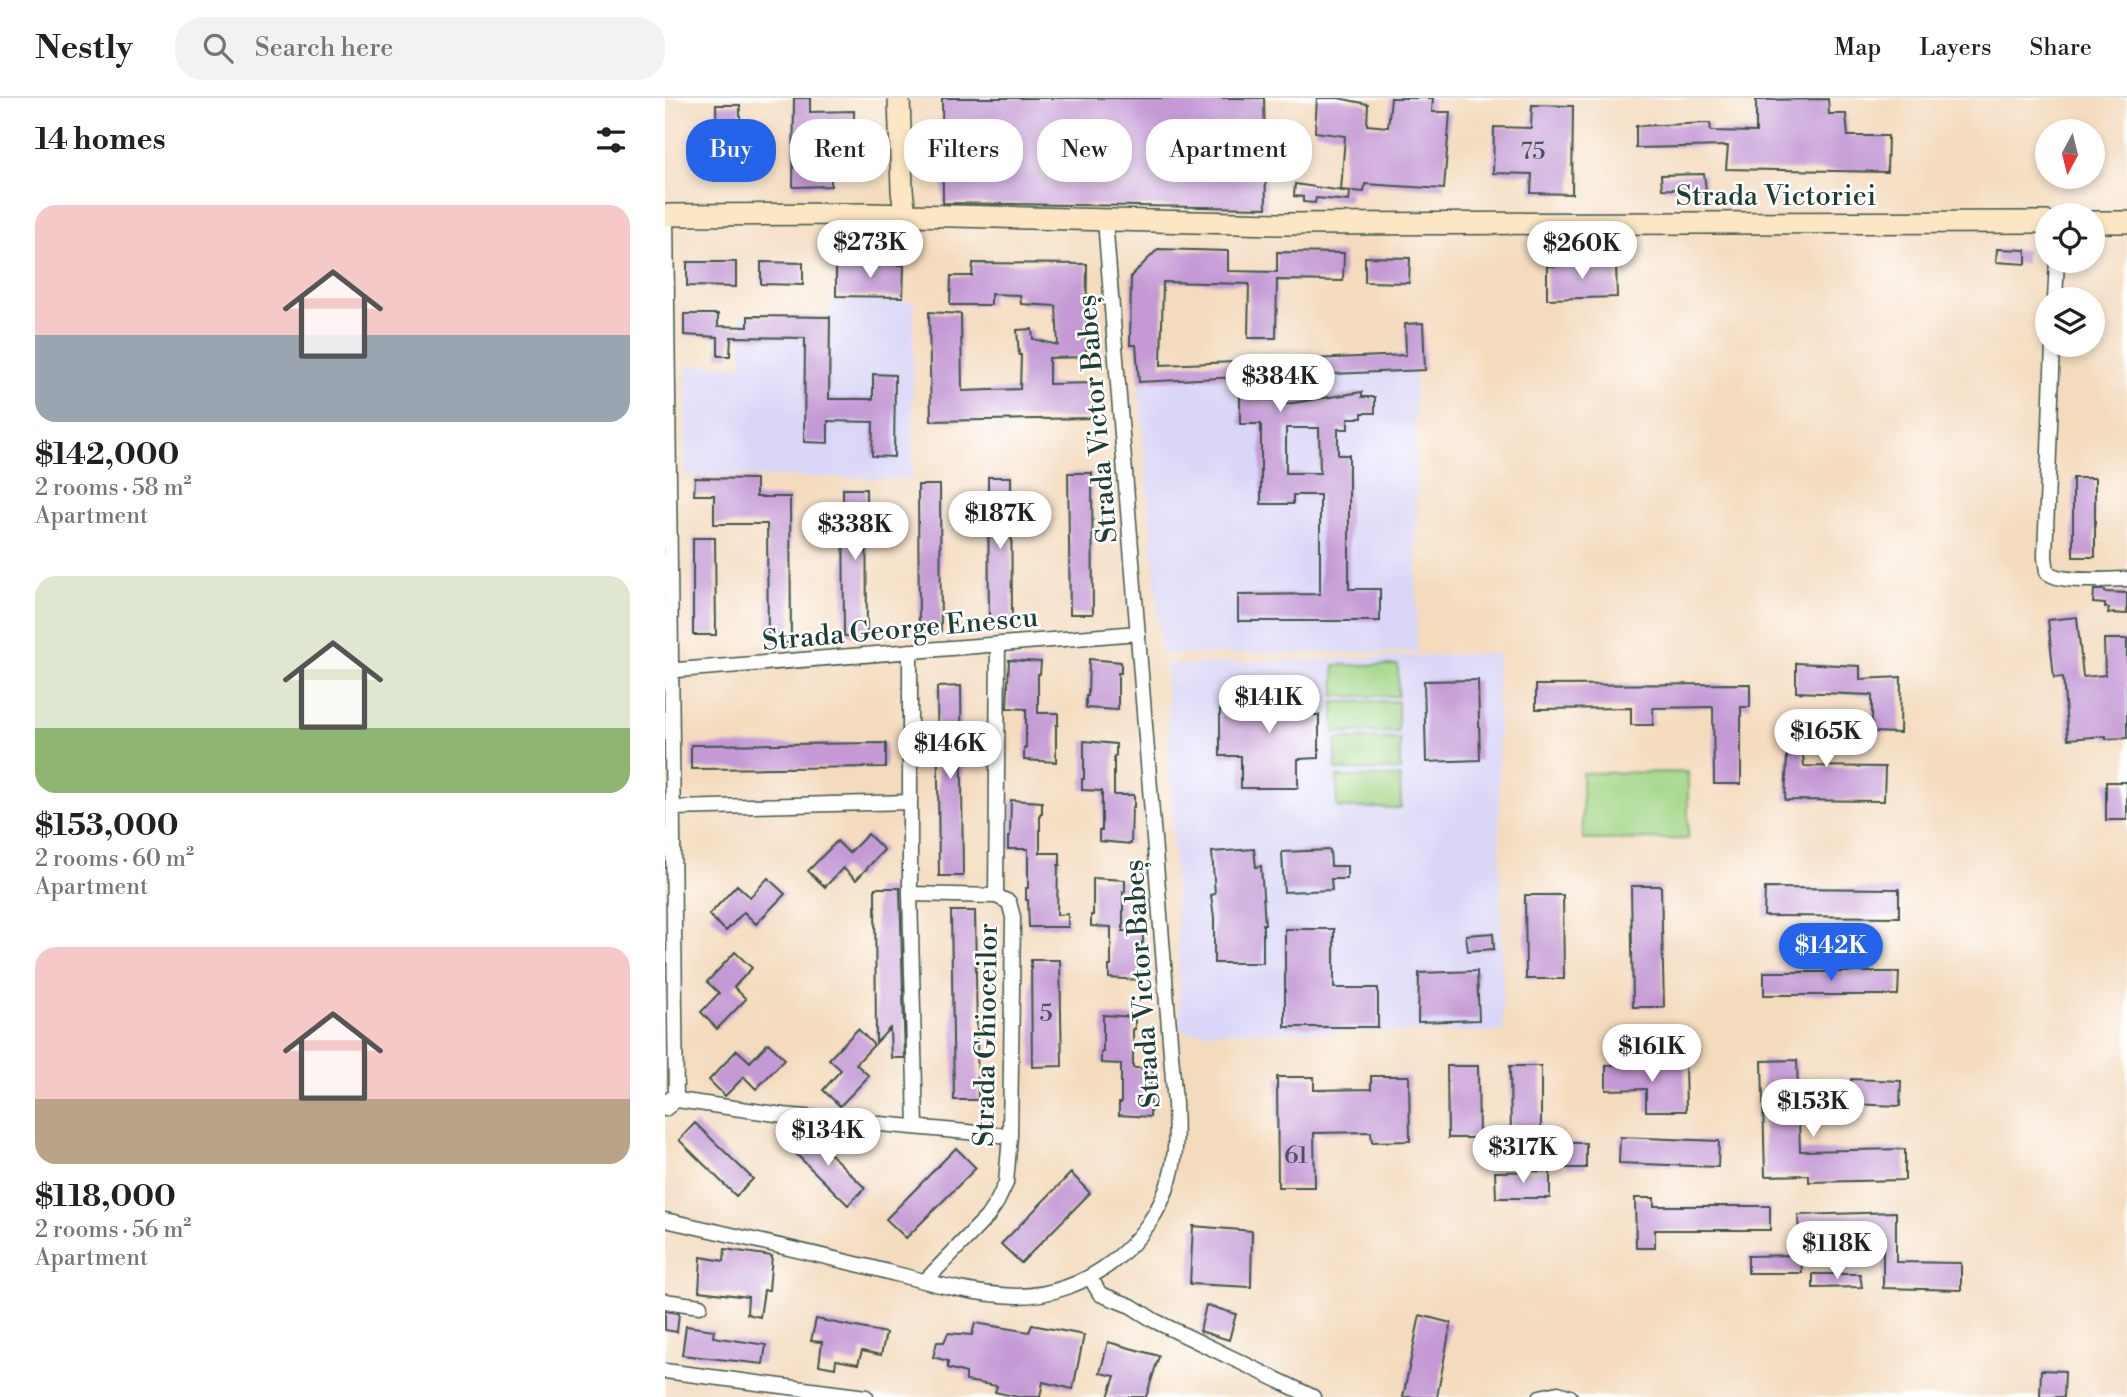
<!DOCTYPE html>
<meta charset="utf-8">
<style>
body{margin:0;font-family:"Libre Bodoni",serif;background:#f2f2f2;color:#202124;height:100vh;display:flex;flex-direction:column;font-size:26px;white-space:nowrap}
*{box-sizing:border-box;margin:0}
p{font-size:23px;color:#757577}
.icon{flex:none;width:38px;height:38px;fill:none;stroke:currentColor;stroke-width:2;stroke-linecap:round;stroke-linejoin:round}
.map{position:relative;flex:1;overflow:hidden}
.panel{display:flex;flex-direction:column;background:#fff;width:665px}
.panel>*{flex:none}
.hud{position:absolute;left:21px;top:21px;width:665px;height:63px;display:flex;gap:14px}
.needle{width:46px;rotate:187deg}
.tools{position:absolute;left:1370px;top:21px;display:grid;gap:14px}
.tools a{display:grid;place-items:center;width:70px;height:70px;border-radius:50%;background:#fff;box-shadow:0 4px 10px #0003;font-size:35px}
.price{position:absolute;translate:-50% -60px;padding:0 16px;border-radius:24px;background:#fff;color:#222;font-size:23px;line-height:46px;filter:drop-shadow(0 2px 4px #0008)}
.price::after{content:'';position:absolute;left:50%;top:42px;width:21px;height:16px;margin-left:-10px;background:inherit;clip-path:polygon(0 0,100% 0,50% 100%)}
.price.current{background:#2563eb;color:#fff}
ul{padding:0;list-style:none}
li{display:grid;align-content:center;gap:14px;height:371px;padding:0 35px}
li span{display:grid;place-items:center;height:217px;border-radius:21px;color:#555}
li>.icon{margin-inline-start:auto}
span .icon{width:126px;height:126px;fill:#fffc;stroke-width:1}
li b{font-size:30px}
h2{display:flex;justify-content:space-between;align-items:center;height:84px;padding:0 35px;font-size:30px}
.tag{padding:0 24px;border-radius:28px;background:#fff;box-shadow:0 4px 10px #0003;font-size:24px;line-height:63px}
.tag.current{background:#2563eb;color:#fff}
header{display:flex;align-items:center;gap:42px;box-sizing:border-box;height:98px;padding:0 35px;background:#fff;border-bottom:2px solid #e0e0e0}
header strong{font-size:33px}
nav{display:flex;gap:38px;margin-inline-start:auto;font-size:24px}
.search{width:490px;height:63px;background:#f2f2f2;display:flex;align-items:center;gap:18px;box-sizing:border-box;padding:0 24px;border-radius:28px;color:#757577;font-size:26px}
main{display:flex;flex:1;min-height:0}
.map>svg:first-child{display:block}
.built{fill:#dad6f7}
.green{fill:#a1d585;stroke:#60895c;stroke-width:2}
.building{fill:#c499d5;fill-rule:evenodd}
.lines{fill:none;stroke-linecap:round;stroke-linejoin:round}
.street-casing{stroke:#3f5549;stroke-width:17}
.secondary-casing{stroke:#3f5549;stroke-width:24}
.street{stroke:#fff;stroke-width:14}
.secondary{stroke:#fce6c4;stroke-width:21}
.labels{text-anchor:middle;stroke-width:5;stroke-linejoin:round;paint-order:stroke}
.number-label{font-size:24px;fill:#48545c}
.street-label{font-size:28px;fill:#1f3d34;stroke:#fff}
</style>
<header>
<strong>Nestly</strong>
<div class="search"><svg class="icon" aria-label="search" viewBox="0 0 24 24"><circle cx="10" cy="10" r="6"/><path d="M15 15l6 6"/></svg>Search here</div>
<nav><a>Map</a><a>Layers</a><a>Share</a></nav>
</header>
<main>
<section class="panel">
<h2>14 homes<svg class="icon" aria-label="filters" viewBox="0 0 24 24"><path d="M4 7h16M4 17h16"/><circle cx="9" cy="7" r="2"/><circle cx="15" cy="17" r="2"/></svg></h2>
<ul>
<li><span style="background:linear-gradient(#f6c9c9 60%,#9aa5b1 0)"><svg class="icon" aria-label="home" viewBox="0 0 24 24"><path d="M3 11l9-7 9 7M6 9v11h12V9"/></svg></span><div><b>$142,000</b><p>2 rooms · 58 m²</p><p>Apartment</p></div></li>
<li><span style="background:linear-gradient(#dfe7d0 70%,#8fb573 0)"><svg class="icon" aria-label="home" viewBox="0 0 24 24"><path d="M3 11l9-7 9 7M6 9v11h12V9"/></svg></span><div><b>$153,000</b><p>2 rooms · 60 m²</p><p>Apartment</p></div></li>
<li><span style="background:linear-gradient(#f6c9c9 70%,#b9a48a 0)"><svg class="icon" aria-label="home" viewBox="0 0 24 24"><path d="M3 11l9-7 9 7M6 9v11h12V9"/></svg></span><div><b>$118,000</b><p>2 rooms · 56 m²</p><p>Apartment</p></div></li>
</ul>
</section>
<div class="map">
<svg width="1462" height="1299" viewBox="0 0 1462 1299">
<rect width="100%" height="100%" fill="#fff"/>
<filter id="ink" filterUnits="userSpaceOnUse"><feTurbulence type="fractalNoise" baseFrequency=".0143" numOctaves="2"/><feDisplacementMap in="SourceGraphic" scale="14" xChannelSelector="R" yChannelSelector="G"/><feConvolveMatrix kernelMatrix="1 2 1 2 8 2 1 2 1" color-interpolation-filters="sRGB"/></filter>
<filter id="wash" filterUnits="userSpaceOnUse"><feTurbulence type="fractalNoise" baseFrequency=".00686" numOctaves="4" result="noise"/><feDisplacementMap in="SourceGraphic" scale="28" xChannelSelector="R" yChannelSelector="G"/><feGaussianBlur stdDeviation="1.57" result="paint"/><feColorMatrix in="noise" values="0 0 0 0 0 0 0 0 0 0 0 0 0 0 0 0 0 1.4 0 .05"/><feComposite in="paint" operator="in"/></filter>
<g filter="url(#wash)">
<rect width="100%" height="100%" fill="#f4dbbe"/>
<path class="built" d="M165,202L249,203L247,381L20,377L21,267L77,268V218L164,219Z
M750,272L752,554L496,556L474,284Z
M832,555L838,934H516L501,567Z"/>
<path class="green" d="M669,567H733V598H670Z
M733,603V634L669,635V604Z
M671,641H735V672H671Z
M1023,674V741L918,742L917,675Z
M672,679H735L736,710H672Z"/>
<g id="blocks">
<path class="building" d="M129,0H145V14L189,13V67L166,68V88L128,89Z
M277,0H599L601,110L278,105Z
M652,0H673L703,6L702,27L723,29L726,0H768L767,14H785L779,91L700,86L699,94L676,92L680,38L650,34Z
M1163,1L1164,16H1181L1183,38H1223L1222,74L1061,71L1063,48L971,50V28L1045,25L1046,33L1091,34V2Z
M51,7H75V33H92L93,74H70L69,48H52Z
M867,7L908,8L907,96L866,95L867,76L828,75L829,29L866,30Z
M1039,76L1041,92L997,91L996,77Z
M630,86L685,94L684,103L651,100L650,105L638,104V99L629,98Z
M493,151L563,153V173L612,174V154L679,155L678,183L612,182L611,240H583L584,186L498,184L496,267L741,257L740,226L758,225L760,272L596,279V302H621V306L697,294V299H710V315H697V320H683V331H673V357H684V491H715V523H573V497L655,496V397H628V406H596V326H575V279L474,284L471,247H465L466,178ZM621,330H654L655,375H621Z
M1332,151L1361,152V166L1331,164Z
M700,159L745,160L744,185L700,184Z
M22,164H71V189L22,188Z
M96,164L138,165V187L96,186Z
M308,165L422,166L421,259L384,260V286L429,285V320L266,323L264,214L296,216L297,293L355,291L356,257H354L352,232L367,231L368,241L393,247L391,208L356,206L355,197L326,196V207H285L286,178H307Z
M951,165L952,199L882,201V168Z
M171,166L239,167L238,199L171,198Z
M19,216H53V228L83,229V218L165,219L164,301H208V276L230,277L229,359L207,358L208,324L163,323V345L139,344L140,240L66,239L65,258H53V239L19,237Z
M403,375H427L428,516H405Z
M323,379H346L347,526H324Z
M30,380L91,381V399H125L126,545H103L102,426H49V397H29Z
M1408,380H1430V459H1408Z
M253,387H275L276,533H254Z
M178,391H201L202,537L179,538Z
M28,440H50L51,537H28Z
M1429,492H1440V494L1462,495V516L1443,515L1444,510L1440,509V506L1428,505Z
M1412,519L1418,579L1440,577L1439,541H1462V640L1441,641V638L1403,641L1398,579L1389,580L1383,522Z
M424,561L456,564V575H453V612L421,610V598H423Z
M344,562L376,564L375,576H373V615H393V627H391V664L359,662V650H361V611L342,610Z
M1131,565L1195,568V581L1236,579L1235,635L1207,634V597L1131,594Z
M813,582L815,662L761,664L759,583Z
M632,584L633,617H654V660L633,661V690H576V658H555V612H574L575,585Z
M1085,586V609H1076V686H1049L1048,609L988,610V627H966V610L871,611V587Z
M296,588L298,778H274L272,589Z
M1124,617L1165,618V645L1137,643L1139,668L1220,669L1219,703L1120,702Z
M419,643L451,646V658H449V697H469V709H467L466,746L434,743V732H437V693L417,692V681H419Z
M221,645V669L26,671V647Z
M1441,684H1462V722H1441Z
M346,702L377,704V716H375V755H395V767H393L392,817L403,816V829H364L363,802H361V790H363V751H343V739H345Z
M203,736L219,752L191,782L178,770L160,789L143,773L172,743L184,755Z
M589,751L591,769L596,768L600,826H598V865H549V820L546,797L550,796L547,754Z
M665,752L666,768H682V781H666L667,792L619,794L617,754Z
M103,780L120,796L91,826L79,814L61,833L44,817L72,787L85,799Z
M428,780L460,782V794H458V833H478V845H476L475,882L444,880V868H446V829L426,828V817H428Z
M966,788H996L999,909H968Z
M210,790H235L240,960H226L225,930L211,945Z
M1100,790L1234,791V819L1099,818Z
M860,797H898L899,881H861Z
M286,813H310L313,1002H289Z
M620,831H669V890H713V929H620Z
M828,835L829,851L803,853L801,837Z
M70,854L87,870L69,889L81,901L52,931L36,914L54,895L42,884Z
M366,862H395L397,968L367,969Z
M812,873L814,922L753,924L754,875Z
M1099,874H1234L1233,897H1099Z
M438,917L470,919V931H468V970H488V982H486L485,1019L454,1017V1005H456V966L436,965V954H438Z
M193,931L209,947L191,966L204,978L175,1008L158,992L176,972L164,961Z
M103,945L120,961L91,991L79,979L60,998L44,982L72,952L85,964Z
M1132,962L1135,1053L1240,1051V1082L1144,1084V1077L1100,1078L1097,963Z
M1020,966L1021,1013H981V991L941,992V967Z
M782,968H813L814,1040H783Z
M845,968H876V1040H846Z
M706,978H744L745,1043L707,1044L706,1034L649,1035L650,1089H613L612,979H649V992L706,991Z
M1186,981L1236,983L1235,1008L1185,1006Z
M30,1025L88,1081L71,1098L14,1042Z
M142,1033L200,1090L183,1107L125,1050Z
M955,1039L1054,1043L1053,1069L954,1065Z
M902,1045H921V1070H902Z
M291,1050L311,1070L241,1140L221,1121Z
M885,1073V1100H831L830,1074Z
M406,1075L425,1095L356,1165L336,1146Z
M970,1100H989V1108H1105V1132H990V1150H971Z
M1231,1114V1164L1296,1165V1192L1218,1190V1144H1203V1140L1179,1141V1137L1134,1138L1133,1117Z
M528,1128L587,1133L586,1189L525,1186Z
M60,1151L107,1158L104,1192H99L95,1219L82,1216L83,1199L34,1193L36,1159L59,1163Z
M1136,1157L1137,1175H1083V1158Z
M1148,1176H1195L1197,1189L1148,1190Z
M541,1207L571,1216L564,1242L535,1233Z
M0,1213L14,1215L12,1234L0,1232Z
M755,1217L786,1225L772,1299H738Z
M151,1221L221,1235L216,1257L197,1253L193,1266L171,1262L170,1270L154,1267L157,1244L146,1243Z
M310,1225L364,1234L367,1227L419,1237L408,1291L378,1284L375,1299H353L330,1294L332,1288L301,1283V1275L283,1270V1263L268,1259L272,1244H279L283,1235L307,1237Z
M21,1228L49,1232L48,1239L101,1247L98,1266L17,1257Z
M443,1244L494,1258L481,1299H443L450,1278L435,1275Z
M1376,1272L1400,1273L1399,1299H1375Z"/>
</g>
</g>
<g filter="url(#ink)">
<use href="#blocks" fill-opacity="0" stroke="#3f5549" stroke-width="2"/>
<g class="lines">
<defs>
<path id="street" d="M1390,201L1392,163
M1388,247L1380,459L1382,474C1395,486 1443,481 1462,481
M245,553V796L251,1028
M0,573L473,535
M8,710L245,704
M245,796L331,798
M5,1001L118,1017L345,1038
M0,1011L11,1002L1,117
M0,1122C64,1136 128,1151 191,1166C243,1178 300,1197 352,1198C421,1198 487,1146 505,1080C512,1055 511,1031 510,1006L440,122
M425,1179L435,1196L466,1208L490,1223L648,1299
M261,1182L322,1119L332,1104L341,1085L345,1038L348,819L344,804L331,798L333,546
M0,1203L35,1208
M0,1273L201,1299
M875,1299L893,1295L905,1299"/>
<path id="secondary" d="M234,0L237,92L240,117
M0,117L205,116L613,126L1382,124
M1428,124H1462"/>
</defs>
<use href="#street" class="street-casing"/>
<use href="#secondary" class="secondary-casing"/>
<use href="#street" class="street"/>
<use href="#secondary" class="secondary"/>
</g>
</g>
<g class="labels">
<g class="number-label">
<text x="868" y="61">75</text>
<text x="381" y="923">5</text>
<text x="631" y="1065">61</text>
</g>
<g class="street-label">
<text x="1111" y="107">Strada Victoriei</text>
<text transform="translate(431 321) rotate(-95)" y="10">Strada Victor Babeș</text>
<text transform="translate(235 530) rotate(-5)" y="10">Strada George Enescu</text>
<text transform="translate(476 886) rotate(-94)" y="10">Strada Victor Babeș</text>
<text transform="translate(320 937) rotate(-89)" y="10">Strada Ghioceilor</text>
</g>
</g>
</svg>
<div class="tools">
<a><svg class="needle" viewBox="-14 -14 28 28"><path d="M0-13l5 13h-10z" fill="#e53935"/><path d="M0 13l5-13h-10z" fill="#757577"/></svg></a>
<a><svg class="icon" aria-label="locate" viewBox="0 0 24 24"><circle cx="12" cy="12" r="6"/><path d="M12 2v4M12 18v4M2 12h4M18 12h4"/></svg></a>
<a><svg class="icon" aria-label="layers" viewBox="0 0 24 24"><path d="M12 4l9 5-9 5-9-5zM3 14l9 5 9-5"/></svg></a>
</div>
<b class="price" style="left:205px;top:182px">$273K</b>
<b class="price" style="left:917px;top:183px">$260K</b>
<b class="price" style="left:615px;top:316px">$384K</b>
<b class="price" style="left:335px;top:453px">$187K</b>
<b class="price" style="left:190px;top:464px">$338K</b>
<b class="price" style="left:604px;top:637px">$141K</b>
<b class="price" style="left:1161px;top:671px">$165K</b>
<b class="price" style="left:285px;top:683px">$146K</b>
<b class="price current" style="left:1166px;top:885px">$142K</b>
<b class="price" style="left:987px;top:986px">$161K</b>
<b class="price" style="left:1148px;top:1041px">$153K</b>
<b class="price" style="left:163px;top:1070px">$134K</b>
<b class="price" style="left:858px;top:1087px">$317K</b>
<b class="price" style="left:1172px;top:1183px">$118K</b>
<div class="hud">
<a class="tag current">Buy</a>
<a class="tag">Rent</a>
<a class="tag">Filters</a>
<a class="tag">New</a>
<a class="tag">Apartment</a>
</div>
</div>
</main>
